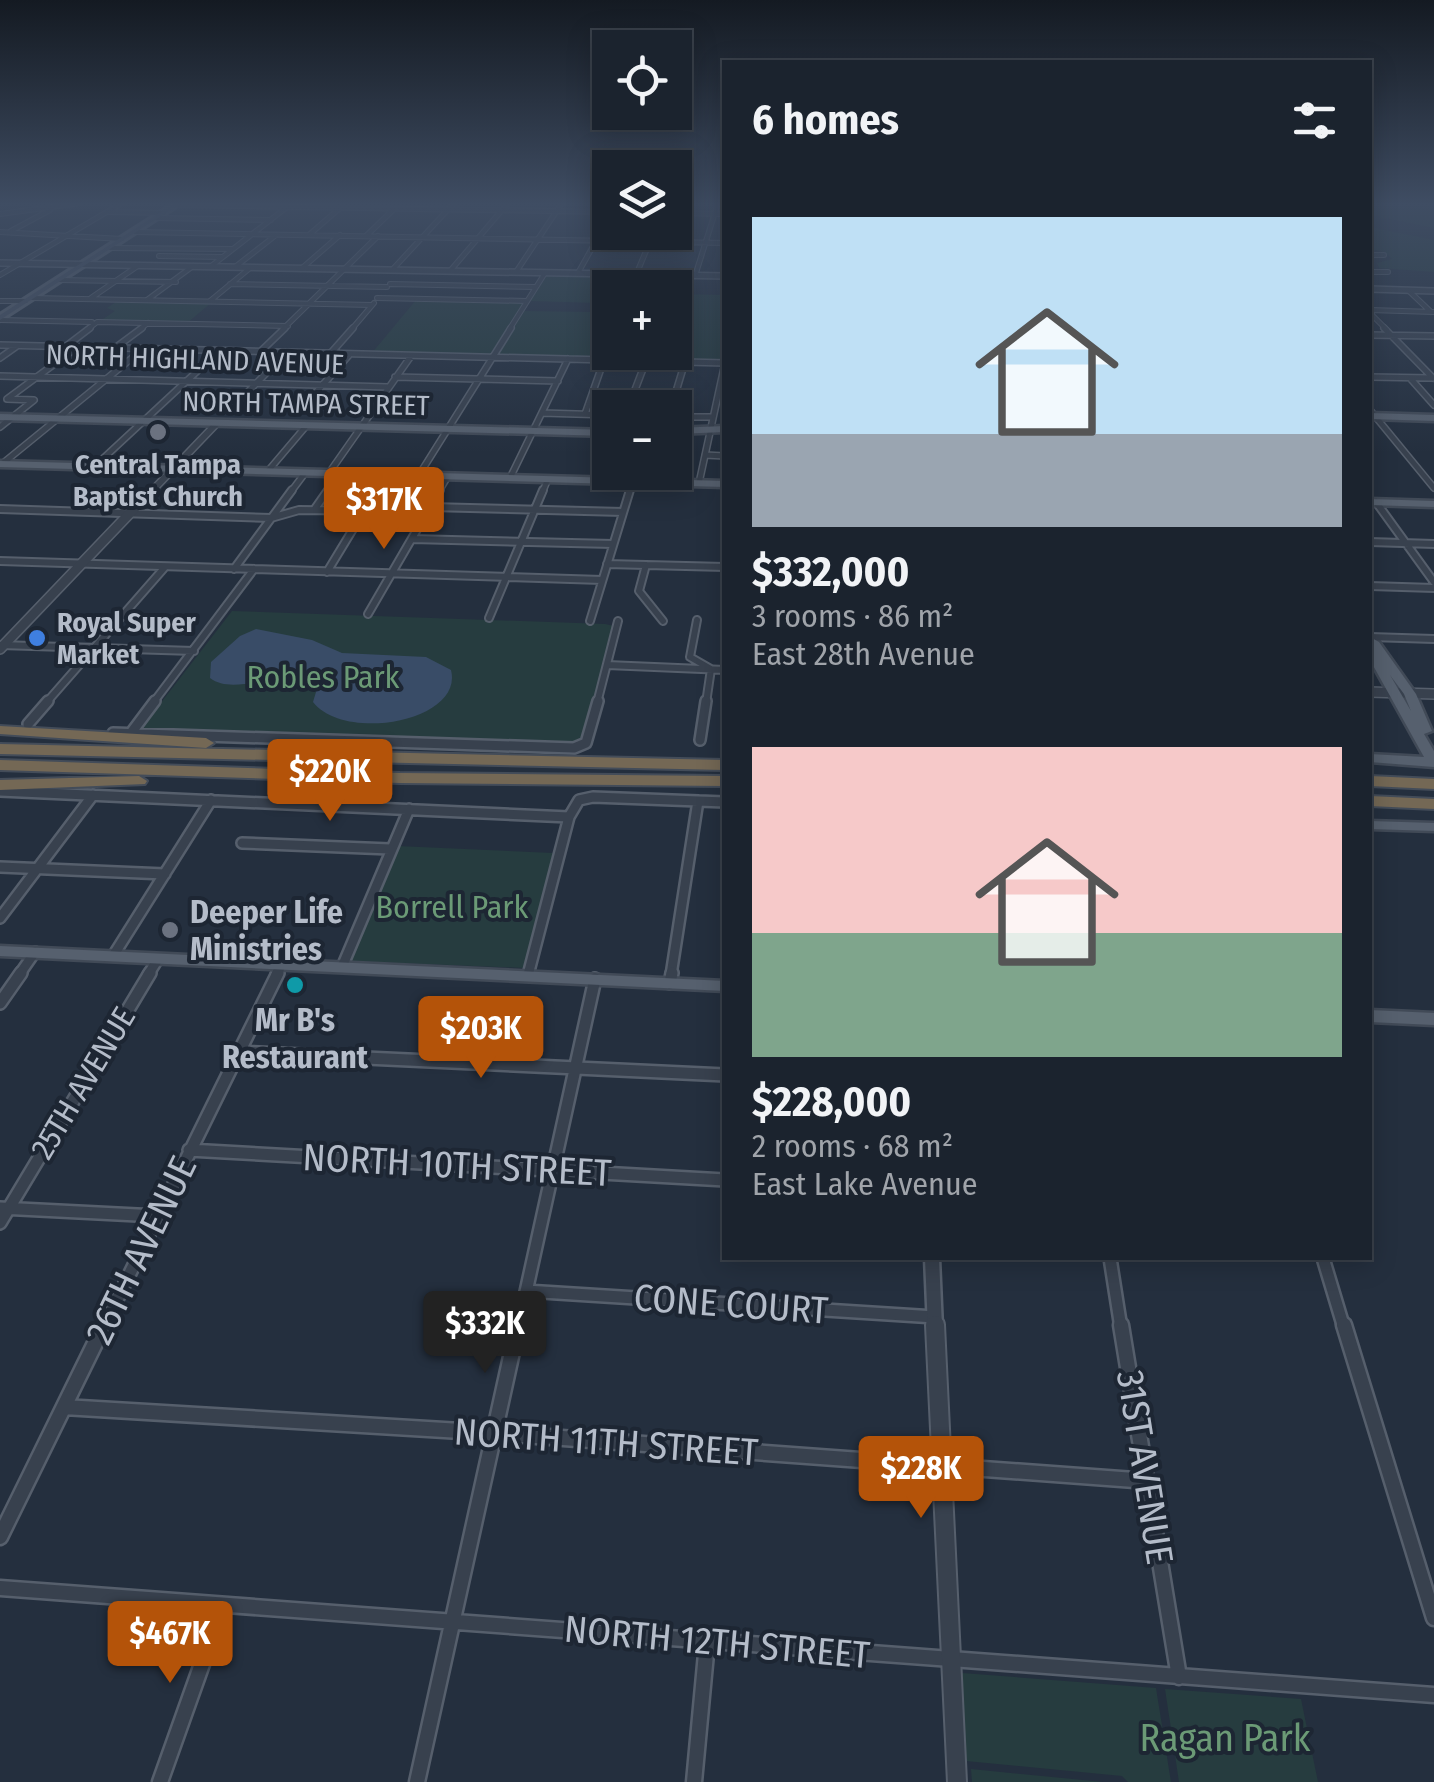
<!DOCTYPE html>
<meta charset="utf-8">
<style>
body{margin:0;font-family:"Fira Sans Condensed",sans-serif;background:#282f3a;color:#f1f3f6;height:100vh;display:flex;flex-direction:column;font-size:38px;white-space:nowrap}
*{box-sizing:border-box;margin:0}
p{font-size:32px;color:#a0a4aa}
.icon{flex:none;width:55px;height:55px;fill:none;stroke:currentColor;stroke-width:2;stroke-linecap:round;stroke-linejoin:round}
.map{position:relative;flex:1;overflow:hidden}
.sheet{position:absolute;left:722px;top:60px;width:650px;height:1200px;display:flex;flex-direction:column;background:#1b232e;border-radius:0px;box-shadow:0 5px 25px #0003,0 0 0 2px #39404a}
.sheet>*{flex:none}
.controls{position:absolute;left:592px;top:30px;display:grid;gap:20px}
.controls a{display:grid;place-items:center;width:100px;height:100px;border-radius:0px;background:#1b232e;box-shadow:0 5px 25px #0003,0 0 0 2px #39404a;font-size:50px}
.price{position:absolute;translate:-50% -85px;padding:0 22px;border-radius:10px;background:#b45309;color:#fff;font-size:32px;line-height:65px;filter:drop-shadow(0 2px 5px #0008)}
.price::after{content:'';position:absolute;left:50%;top:60px;width:30px;height:22px;margin-left:-15px;background:inherit;clip-path:polygon(0 0,100% 0,50% 100%)}
.price.on{background:#222;color:#fff}
ul{padding:0;list-style:none}
li{display:grid;align-content:center;gap:20px;height:530px;padding:0 30px}
li span{display:grid;place-items:center;height:310px;border-radius:0px;color:#555}
li>.icon{margin-inline-start:auto}
span .icon{width:180px;height:180px;fill:#fffc;stroke-width:1}
li b{font-size:42px}
h2{display:flex;justify-content:space-between;align-items:center;height:120px;padding:0 30px;font-size:42px}
.map>svg:first-child{display:block}
.green{fill:#263c3f}
.water{fill:#394c67}
.lines{fill:none;stroke-linecap:round;stroke-linejoin:round}
.minor-far5-casing{stroke:#565f6c;stroke-width:6}
.minor-far4-casing{stroke:#565f6c;stroke-width:8}
.minor-far3-casing{stroke:#565f6c;stroke-width:10}
.minor-far2-casing{stroke:#565f6c;stroke-width:14}
.minor-far1-casing{stroke:#565f6c;stroke-width:16}
.minor-casing{stroke:#565f6c;stroke-width:19}
.tertiary-far4-casing{stroke:#565f6c;stroke-width:8}
.tertiary-far3-casing{stroke:#565f6c;stroke-width:9}
.tertiary-far2-casing{stroke:#565f6c;stroke-width:12}
.tertiary-far1-casing{stroke:#565f6c;stroke-width:19}
.tertiary-casing{stroke:#565f6c;stroke-width:22}
.secondary-casing{stroke:#565f6c;stroke-width:6}
.primary-casing{stroke:#414a57;stroke-width:5}
.motorway-casing{stroke:#434c59;stroke-width:4}
.minor-far5{stroke:#38414e;stroke-width:4}
.minor-far4{stroke:#38414e;stroke-width:5}
.minor-far3{stroke:#38414e;stroke-width:6}
.minor-far2{stroke:#38414e;stroke-width:9}
.minor-far1{stroke:#38414e;stroke-width:11}
.minor{stroke:#38414e;stroke-width:14}
.tertiary-far4{stroke:#38414e;stroke-width:5}
.tertiary-far3{stroke:#38414e;stroke-width:6}
.tertiary-far2{stroke:#38414e;stroke-width:9}
.tertiary-far1{stroke:#38414e;stroke-width:14}
.tertiary{stroke:#38414e;stroke-width:18}
.secondary{fill:#465061;fill-rule:evenodd}
.primary{fill:#56606e;fill-rule:evenodd}
.motorway{fill:#746855;fill-rule:evenodd}
.worship-dot{fill:#6b7280;stroke:#1d2633;stroke-width:4}
.shop-dot{fill:#3f7fe0;stroke:#1d2633;stroke-width:4}
.culture-dot{fill:#0f9aa8;stroke:#1d2633;stroke-width:4}
.labels{text-anchor:middle;stroke-width:8;stroke-linejoin:round;paint-order:stroke}
.far-street-label{font-size:28px;fill:#b4bcc9;stroke:#1d2633}
.far-poi-label{font-size:28px;font-weight:bold;fill:#b4bcc9;stroke:#1d2633}
.park-label{font-size:32px;fill:#6b9a76;stroke:#1d2633}
.poi-label{font-size:32px;font-weight:bold;fill:#b4bcc9;stroke:#1d2633;text-anchor:start}
.street-label{font-size:32px;fill:#b4bcc9;stroke:#1d2633}
.near-street-label{font-size:38px;fill:#b4bcc9;stroke:#1d2633}
.near-park-label{font-size:38px;fill:#6b9a76;stroke:#1d2633}
</style>
<div class="map">
<svg width="1434" height="1782" viewBox="0 0 1434 1782">
<rect width="100%" height="100%" fill="#242f3e"/>
<path class="green" d="M1370,203H1434V228L1370,215Z
M1370,227L1434,240V272L1379,268L1377,263L1392,259L1385,252L1370,249Z
M548,274L614,275L605,291L610,292V352H675V294L725,295V361L496,356L524,311L595,312L604,292L597,303L530,301Z
M119,300L212,302L186,324L100,321L115,311L107,308Z
M416,300L523,303L524,304L491,356L372,353Z
M232,611L605,624L614,626L584,735L569,746L139,731Z
M397,846L553,853L525,968L350,961Z
M962,1673L1156,1688L1171,1782H1128L1122,1776L966,1761Z
M1165,1689L1301,1699L1318,1782H1179Z
M971,1769L1103,1782H972Z"/>
<path class="water" d="M256,629L312,640L342,653L426,657L451,670C464,721 345,743 313,702L316,692L307,680C273,671 234,696 210,678L211,662L240,636Z"/>
<g class="lines">
<defs>
<path id="minor-far5" d="M176,205L610,212
M110,212L164,213
M675,213L725,214
M0,214L80,203
M156,218L271,220
M11,231L50,210
M0,232L122,239
M135,232L725,243
M310,234L340,208
M366,236L393,210
M110,248L233,249
M1370,255H1384
M159,256L222,257
M210,267L287,207
M235,267L276,235
M301,269L340,235
M392,270L454,203
M450,271L508,203
M516,272L562,203
M1370,272H1388
M578,273L610,216
M0,275L122,203
M636,275L654,232
M695,276L718,203
M59,280L176,282
M230,284L387,287
M390,284L535,287
M1408,290L1431,312
M32,298L372,305
M91,298L139,265
M377,298L527,301
M147,300L193,266
M0,301H26
M210,301L250,268
M1370,310L1434,312
M1370,313L1387,330
M0,320L92,322
M87,330L97,322L288,326
M139,330L148,323
M282,330L378,236
M351,330L374,303
M509,330L545,273"/>
<path id="minor-far4" d="M1384,328L1433,378
M1370,335L1434,336
M0,345L725,363
M65,347L90,328
M115,348L142,328
M260,352L285,328
M330,354L353,328
M0,358L17,346
M0,376L388,387
M395,377L558,381
M1370,377L1432,378
M1410,378L1434,405
M237,403L286,353
M305,405L349,355
M628,408L646,361
M671,408L685,362
M1370,410L1434,488
M542,413L610,415
M585,414L604,360
M675,417H713
M0,427L34,400L7,399L76,348
M705,455L725,456
M2,464L143,349
M95,466L219,351
M268,471L307,425
M329,473L411,356
M419,475L511,328
M510,478L568,359
M699,483L725,363
M290,493L305,473
M327,493L341,473
M398,493L410,475
M438,493L448,476
M542,493L548,479
M629,493L633,481"/>
<path id="minor-far3" d="M1376,502L1434,582
M430,507L623,512
M0,509L271,518L299,510L386,511L400,490
M314,510L328,490
M412,539L613,544
M1370,542L1434,544
M0,561L602,580
M607,564L725,567
M646,565L639,591L663,621
M234,569L292,490
M327,572L364,511
M1370,586L1434,588
M368,614L440,490
M489,618L543,490
M697,620L690,657L711,669L706,703
M590,621L630,490
M1370,637L1434,639
M0,645L194,651
M607,665L725,670
M46,703L165,567
M153,703L254,569
M597,703L618,621"/>
<path id="minor-far2" d="M28,724L48,701
M113,733L574,748L586,743L598,701
M131,733L155,701
M700,740L706,701
M0,791L569,817
M242,843L390,849
M0,867L165,874
M0,918L93,795
M113,956L211,800
M342,967L409,809
M19,975L35,952
M148,975L158,959
M276,975L282,964
M528,975L569,817L579,800L593,797L725,802
M671,975L698,801"/>
<path id="minor-far1" d="M670,983L672,973
M0,1003L21,973
M239,1052L725,1075
M189,1150L725,1180
M0,1208L157,1216
M0,1223L150,973
M1110,1258L1121,1328
M1323,1258L1344,1328
M526,1291L935,1317
M103,1328L278,973
M518,1328L595,979"/>
<path id="minor" d="M1121,1325L1179,1677
M1344,1325L1434,1618
M64,1407L494,1433L1148,1481
M0,1537L104,1325
M0,1588L1434,1695
M160,1782L223,1605
M417,1782L518,1325
M694,1782L707,1643"/>
<path id="tertiary-far4" d="M0,263L725,276
M1370,289L1434,291"/>
<path id="tertiary-far3" d="M150,493L217,423"/>
<path id="tertiary-far2" d="M0,649L152,490
M1370,692L1434,694"/>
<path id="tertiary-far1" d="M932,1258L935,1328"/>
<path id="tertiary" d="M935,1325L957,1782"/>
<path id="secondary" d="M175,203H181L0,320V315Z"/>
<path id="primary" d="M1370,413L1434,415V421L1370,419Z
M0,414L610,430V436L0,420Z
M725,426V432L675,434V428Z
M0,461L725,481V487L0,467Z
M1370,499L1434,501V507L1370,505Z
M1370,637L1379,642L1416,694L1432,731L1424,734L1434,751V767L1370,762V754L1424,757L1370,660ZM1390,675L1404,694L1411,711Z
M1370,821L1434,823V831L1370,829Z
M0,946L725,981V991L0,956Z
M1370,1010L1434,1013V1025L1370,1022Z"/>
<path id="motorway" d="M0,726L206,738L214,743L206,748L0,734Z
M0,744L725,760V770L0,754Z
M0,760L400,773L725,776V786L400,783L0,770Z
M139,776L147,781L145,784L0,790V780Z
M1370,776L1434,779V789L1370,786Z
M1370,796L1434,799V809L1370,806Z"/>
</defs>
<use href="#minor-far5" class="minor-far5-casing"/>
<use href="#minor-far4" class="minor-far4-casing"/>
<use href="#minor-far3" class="minor-far3-casing"/>
<use href="#minor-far2" class="minor-far2-casing"/>
<use href="#minor-far1" class="minor-far1-casing"/>
<use href="#minor" class="minor-casing"/>
<use href="#tertiary-far4" class="tertiary-far4-casing"/>
<use href="#tertiary-far3" class="tertiary-far3-casing"/>
<use href="#tertiary-far2" class="tertiary-far2-casing"/>
<use href="#tertiary-far1" class="tertiary-far1-casing"/>
<use href="#tertiary" class="tertiary-casing"/>
<use href="#secondary" class="secondary-casing"/>
<use href="#primary" class="primary-casing"/>
<use href="#motorway" class="motorway-casing"/>
<use href="#minor-far5" class="minor-far5"/>
<use href="#minor-far4" class="minor-far4"/>
<use href="#minor-far3" class="minor-far3"/>
<use href="#minor-far2" class="minor-far2"/>
<use href="#minor-far1" class="minor-far1"/>
<use href="#minor" class="minor"/>
<use href="#tertiary-far4" class="tertiary-far4"/>
<use href="#tertiary-far3" class="tertiary-far3"/>
<use href="#tertiary-far2" class="tertiary-far2"/>
<use href="#tertiary-far1" class="tertiary-far1"/>
<use href="#tertiary" class="tertiary"/>
<use href="#secondary" class="secondary"/>
<use href="#primary" class="primary"/>
<use href="#motorway" class="motorway"/>
</g>
<linearGradient id="sky" x2="0" y2="1"><stop stop-color="#141a22"/><stop offset="0.45" stop-color="#3f4d63"/><stop offset="1" stop-color="#3f4d63" stop-opacity="0"/></linearGradient>
<rect width="1434" height="453" fill="url(#sky)"/>
<g class="worship-dot">
<circle cx="158" cy="432" r="10"/>
<circle cx="170" cy="930" r="10"/>
</g>
<circle class="shop-dot" cx="37" cy="638" r="10"/>
<circle class="culture-dot" cx="295" cy="985" r="10"/>
<g class="labels">
<g class="far-street-label">
<text transform="translate(195 359) rotate(2)" y="10">NORTH HIGHLAND AVENUE</text>
<text transform="translate(306 403) rotate(1)" y="10">NORTH TAMPA STREET</text>
</g>
<g class="far-poi-label">
<text x="158" y="474">Central Tampa<tspan x="158" dy="32">Baptist Church</tspan></text>
<text x="57" y="632" text-anchor="start">Royal Super<tspan x="57" dy="32">Market</tspan></text>
</g>
<g class="park-label">
<text x="323" y="688">Robles Park</text>
<text x="452" y="918">Borrell Park</text>
</g>
<g class="poi-label">
<text x="190" y="923">Deeper Life<tspan x="190" dy="37">Ministries</tspan></text>
<text x="295" y="1031" text-anchor="middle">Mr B's<tspan x="295" dy="37">Restaurant</tspan></text>
</g>
<g class="street-label">
<text transform="translate(83 1083) rotate(-59)" y="11">25TH AVENUE</text>
</g>
<g class="near-street-label">
<text transform="translate(457 1165) rotate(3)" y="13">NORTH 10TH STREET</text>
<text transform="translate(141 1250) rotate(-64)" y="13">26TH AVENUE</text>
<text transform="translate(731 1304) rotate(4)" y="13">CONE COURT</text>
<text transform="translate(606 1442) rotate(4)" y="13">NORTH 11TH STREET</text>
<text transform="translate(1145 1467) rotate(81)" y="13">31ST AVENUE</text>
<text transform="translate(717 1642) rotate(5)" y="13">NORTH 12TH STREET</text>
</g>
<g class="near-park-label">
<text x="1225" y="1751">Ragan Park</text>
</g>
</g>
</svg>
<div class="controls">
<a><svg class="icon" aria-label="locate" viewBox="0 0 24 24"><circle cx="12" cy="12" r="6"/><path d="M12 2v4M12 18v4M2 12h4M18 12h4"/></svg></a>
<a><svg class="icon" aria-label="layers" viewBox="0 0 24 24"><path d="M12 4l9 5-9 5-9-5zM3 14l9 5 9-5"/></svg></a>
<a>+</a>
<a>−</a>
</div>
<b class="price" style="left:384px;top:552px">$317K</b>
<b class="price" style="left:330px;top:824px">$220K</b>
<b class="price" style="left:481px;top:1081px">$203K</b>
<b class="price on" style="left:485px;top:1376px">$332K</b>
<b class="price" style="left:921px;top:1521px">$228K</b>
<b class="price" style="left:170px;top:1686px">$467K</b>
<section class="sheet">
<h2>6 homes<svg class="icon" aria-label="filters" viewBox="0 0 24 24"><path d="M4 7h16M4 17h16"/><circle cx="9" cy="7" r="2"/><circle cx="15" cy="17" r="2"/></svg></h2>
<ul>
<li><span style="background:linear-gradient(#bfe0f5 70%,#9aa5b1 0)"><svg class="icon" aria-label="home" viewBox="0 0 24 24"><path d="M3 11l9-7 9 7M6 9v11h12V9"/></svg></span><div><b>$332,000</b><p>3 rooms · 86 m²</p><p>East 28th Avenue</p></div></li>
<li><span style="background:linear-gradient(#f6c9c9 60%,#7fa58c 0)"><svg class="icon" aria-label="home" viewBox="0 0 24 24"><path d="M3 11l9-7 9 7M6 9v11h12V9"/></svg></span><div><b>$228,000</b><p>2 rooms · 68 m²</p><p>East Lake Avenue</p></div></li>
</ul>
</section>
</div>
